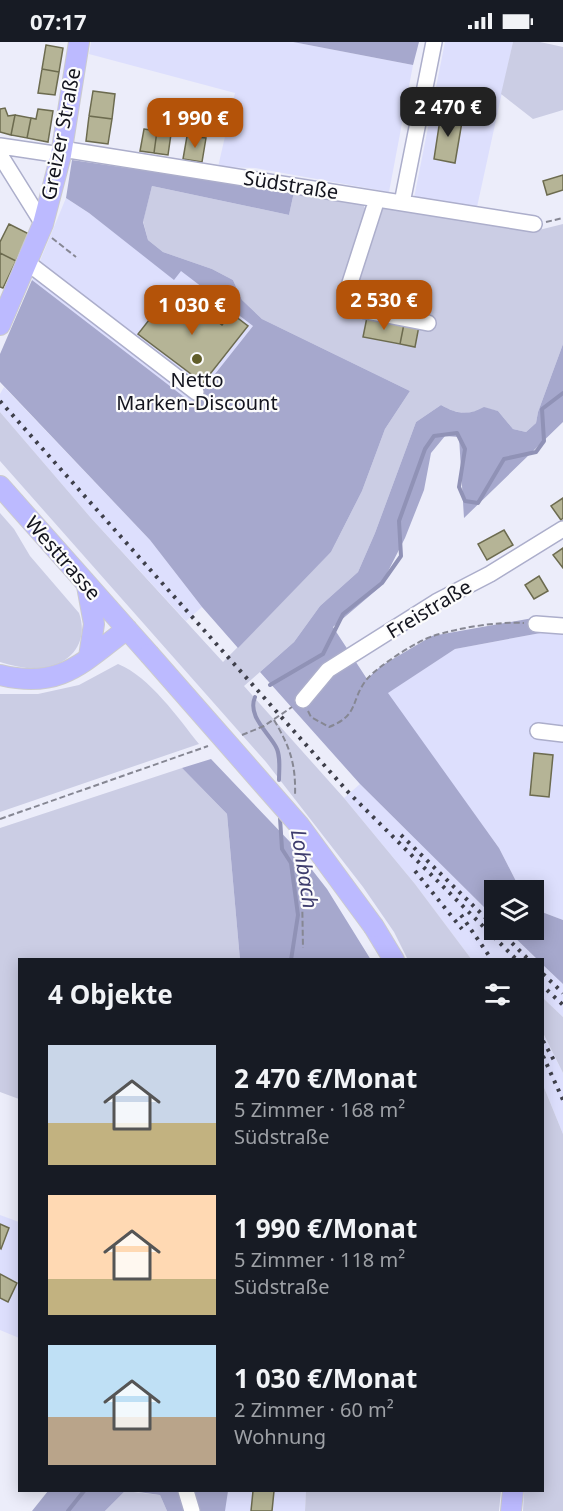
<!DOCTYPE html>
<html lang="de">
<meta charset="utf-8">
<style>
body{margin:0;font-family:"Noto Sans",sans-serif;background:#242831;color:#f1f3f6;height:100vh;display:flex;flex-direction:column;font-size:22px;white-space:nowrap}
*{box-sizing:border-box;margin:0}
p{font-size:20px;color:#9ea1a6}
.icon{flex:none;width:33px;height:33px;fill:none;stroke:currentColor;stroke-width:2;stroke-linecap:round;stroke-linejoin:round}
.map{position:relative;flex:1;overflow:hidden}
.details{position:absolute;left:18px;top:916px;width:526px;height:534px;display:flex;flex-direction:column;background:#171b24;border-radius:0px;box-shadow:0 3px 15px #0003}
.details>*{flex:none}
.tools{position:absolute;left:484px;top:838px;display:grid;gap:12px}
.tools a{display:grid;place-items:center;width:60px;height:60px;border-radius:0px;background:#171b24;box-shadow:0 3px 15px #0003;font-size:30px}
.price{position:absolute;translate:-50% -51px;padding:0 14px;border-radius:12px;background:#b45309;color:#fff;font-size:20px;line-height:39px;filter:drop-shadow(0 2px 3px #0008)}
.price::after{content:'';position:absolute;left:50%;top:36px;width:18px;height:14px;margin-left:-9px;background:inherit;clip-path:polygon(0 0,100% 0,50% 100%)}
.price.selected{background:#222;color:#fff}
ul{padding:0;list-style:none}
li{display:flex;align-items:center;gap:18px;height:150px;padding:0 30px}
li span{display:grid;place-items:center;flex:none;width:168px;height:120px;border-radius:0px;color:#555}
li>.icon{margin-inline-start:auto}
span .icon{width:72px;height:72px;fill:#fffc;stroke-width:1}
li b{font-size:26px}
h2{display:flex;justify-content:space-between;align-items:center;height:72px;padding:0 30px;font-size:26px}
.status{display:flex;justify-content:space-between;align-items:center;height:42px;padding:0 30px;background:#171b24;direction:ltr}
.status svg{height:16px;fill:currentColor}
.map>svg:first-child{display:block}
.built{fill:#dddffd}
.green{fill:#cbcde4}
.forest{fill:#a6a8cd}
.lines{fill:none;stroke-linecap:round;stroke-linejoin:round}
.stream{stroke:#9092b6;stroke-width:4}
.building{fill:#b5b496;stroke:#6c6b4f;stroke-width:1.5}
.minor-casing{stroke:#acaecb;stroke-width:18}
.major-casing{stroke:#cbcbce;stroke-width:22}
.path{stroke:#868793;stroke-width:2;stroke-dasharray:6 3;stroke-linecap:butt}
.minor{stroke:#fff;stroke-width:15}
.major{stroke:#bcbaff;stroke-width:20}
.rail{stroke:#3e3f4a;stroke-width:4;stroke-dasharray:3 6;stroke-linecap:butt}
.major-bridge-casing{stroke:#cbcbce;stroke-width:22;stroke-linecap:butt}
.major-bridge{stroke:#bcbaff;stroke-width:20}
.poi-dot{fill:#615e2a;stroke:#fcfcfc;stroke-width:2}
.labels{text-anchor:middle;stroke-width:4.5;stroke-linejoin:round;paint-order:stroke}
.street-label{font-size:20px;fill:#13141e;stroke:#fcfcfc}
.poi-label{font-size:20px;fill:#13141e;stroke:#fcfcfc}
.water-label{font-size:21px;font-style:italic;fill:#3e3d6e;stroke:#fcfcfc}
</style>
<div class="status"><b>07:17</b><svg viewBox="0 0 49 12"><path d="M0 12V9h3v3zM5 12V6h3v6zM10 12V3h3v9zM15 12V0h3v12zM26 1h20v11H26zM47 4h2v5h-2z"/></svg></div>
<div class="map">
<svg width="563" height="1469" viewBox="0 0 563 1469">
<rect width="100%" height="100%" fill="#ecedfa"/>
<path class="built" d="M91,0H293L413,23L389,150L255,126L218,125L235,51L89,12Z
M445,0H513L477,165L414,156Z
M66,156L89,171L174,237L181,228L253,284L192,361L32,238Z
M4,345L150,498L202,565L186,579L91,476L0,370V352Z
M546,590L563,591V878L534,867V849H521L499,806L387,651L455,607Z
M360,742L495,876V888H507L538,918H472L415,842L344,756Z
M543,923L563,942V975L543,956Z
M543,992L563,1031V1092L543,1043Z
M0,1173L19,1180V1296L0,1288Z
M203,1449H306L305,1469H203Z"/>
<path class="green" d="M513,0H540L563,5V68L533,77L501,52Z
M152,144L289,173L294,150L363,162L367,171L382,164L539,188L563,182V302L538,370L536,381L526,390L513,387L498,369L484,366C468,374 457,372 441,363L416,380L375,491L358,530L320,564L294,600L244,644L344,756L415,842L472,918H408L394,890L363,845L266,720L0,419V370L91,476L223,620L331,510L362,449L385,387L410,349L262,277L242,258L233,238L212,227L163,210L148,198L143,179Z
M0,471L14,487L30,514L79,571C89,599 72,622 43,626C29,628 14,624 0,620Z
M118,622C150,635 178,676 199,702L0,770V652H38L79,643Z
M182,726L227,772L240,918H20L19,1057L0,1050V786Z
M543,956L563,975V1031L543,991Z
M543,1043L563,1092V1469H523L524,1449H543Z
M125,1449L160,1453L167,1469H105Z
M306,1449H501L499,1469H305Z"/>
<path class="forest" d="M293,0H419L413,23Z
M72,118L294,150L289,173L152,144L143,180L148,198L163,210L212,227L233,238L242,258L262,277L410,349L385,387L362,449L331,510L238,606L202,565L150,498L0,340V312L32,238L192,361L253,284L181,229L174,238L89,171L66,156Z
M563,302V380L464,476L459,395L445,394L431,411L424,448L405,496L380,545L333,585L367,637L381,624L432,594L533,576L546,590L455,607L388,651L499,806L521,849H495V876L360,742L260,630L294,600L320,564L358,530L375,491L416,380L441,363C457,372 468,374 484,365L498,369L513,387L526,390L536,381L538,370Z
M211,717L291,801L327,847L371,918H240L227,772L182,726Z
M534,867L563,878V942L543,923V918H538L507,888H534Z
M48,1449H125L105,1469H32Z
M131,1449H228L225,1469H167L160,1453Z"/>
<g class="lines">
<path class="stream" d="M270,643L323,612L343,572L382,541L401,514L399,479L425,407L434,394L457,391L465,407L459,445L465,459L478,461L504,417L536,410L544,399L542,367L563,351
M255,655C247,674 268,690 276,705C281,714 279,728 279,738
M280,776L282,807L291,821L298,873L291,918
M68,1469L84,1449"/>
</g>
<path class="building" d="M46,3L63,6L59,30L42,27Z
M42,27L59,30L55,53L38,51Z
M93,49L115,52L112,77L89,74Z
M5,66L8,74L15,73L11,93L0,90V67Z
M38,67L53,69L48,100L27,96L31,76L36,77Z
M441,71L463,74L455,121L434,117Z
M15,73L31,76L27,96L11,93Z
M89,74L112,77L108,102L86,99Z
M144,87L157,89L154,111L140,109Z
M157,89L171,92L168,113L154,111Z
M187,94L206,96L202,120L183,117Z
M563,133V148L547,153L543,139Z
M9,182L29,192L16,219L0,211V200Z
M0,211L16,219L3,246L0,245Z
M183,254L222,283L231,271L248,284L203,341L138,292L167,255L177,262Z
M367,275L404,282L400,302L363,295Z
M404,282L419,284L415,305L400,302Z
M563,456V476L561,478L551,464Z
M504,488L513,503L487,518L478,502Z
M563,506V526L553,513Z
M539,534L548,549L534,557L525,543Z
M534,711L553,713L549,755L530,753Z
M0,1182L9,1186L1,1207L0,1206Z
M0,1232L17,1241L8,1260L0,1256Z
M253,1449H274L272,1469H251Z"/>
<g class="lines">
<defs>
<path id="minor" d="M0,104L61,113
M62,107L534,182
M0,113L43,182
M377,157L349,244L353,261L366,269L428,281
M402,161L434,0
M28,221L196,350
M536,582L563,584
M303,658L328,628L436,560L490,532L563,487
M538,689L563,692
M186,1449L192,1469"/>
<path id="major" d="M0,283L43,182L61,113L79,0
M0,444L149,612
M87,544L94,582L89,615
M0,633C60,648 82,621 127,587
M374,885L394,918
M511,1469L513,1449"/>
</defs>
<use href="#minor" class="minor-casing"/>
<use href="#major" class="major-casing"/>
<path class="path" d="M546,180L563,176
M52,196L76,215
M308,669L311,675L329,685C360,673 350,658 367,637C378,624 417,599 433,594C457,586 500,579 524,581
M274,678C290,705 296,722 295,754
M242,693L264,684L292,665
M0,777L208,704
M297,807L302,849L303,906"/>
<use href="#minor" class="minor"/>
<use href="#major" class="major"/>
<path class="rail" d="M0,359L349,751L517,918
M401,793L495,885
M415,829L462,887
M461,873L492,918
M512,901L529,918
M543,932L563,951
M547,948L563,963
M543,999L555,1020
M543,1014L563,1058"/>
<defs>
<path id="major-bridge" d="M149,612L299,783L374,885"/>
</defs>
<use href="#major-bridge" class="major-bridge-casing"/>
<use href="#major-bridge" class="major-bridge"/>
</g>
<circle class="poi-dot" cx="197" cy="317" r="6"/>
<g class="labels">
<g class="street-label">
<text transform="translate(61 92) rotate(-79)" y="7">Greizer Straße</text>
<text transform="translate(291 143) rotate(9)" y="7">Südstraße</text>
<text transform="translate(63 516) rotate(49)" y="7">Westtrasse</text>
<text transform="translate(429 567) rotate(-31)" y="7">Freistraße</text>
</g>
<g class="poi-label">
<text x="197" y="345">Netto<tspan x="197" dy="23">Marken-Discount</tspan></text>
</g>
<g class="water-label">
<text transform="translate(304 827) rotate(81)" y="7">Lohbach</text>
</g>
</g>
</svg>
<div class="tools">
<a><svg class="icon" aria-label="layers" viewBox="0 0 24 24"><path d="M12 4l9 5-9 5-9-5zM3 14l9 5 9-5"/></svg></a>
</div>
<b class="price selected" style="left:448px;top:96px">2 470 €</b>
<b class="price" style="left:195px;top:107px">1 990 €</b>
<b class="price" style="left:384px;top:289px">2 530 €</b>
<b class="price" style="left:192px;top:294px">1 030 €</b>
<section class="details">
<h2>4 Objekte<svg class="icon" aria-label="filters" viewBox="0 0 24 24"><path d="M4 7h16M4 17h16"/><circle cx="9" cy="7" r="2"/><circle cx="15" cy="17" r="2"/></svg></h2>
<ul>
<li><span style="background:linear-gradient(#c9d6e8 65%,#c2b280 0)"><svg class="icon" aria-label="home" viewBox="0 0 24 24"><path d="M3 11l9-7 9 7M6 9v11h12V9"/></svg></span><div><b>2 470 €/Monat</b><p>5 Zimmer · 168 m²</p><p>Südstraße</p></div></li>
<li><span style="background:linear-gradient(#ffd9b3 70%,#c2b280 0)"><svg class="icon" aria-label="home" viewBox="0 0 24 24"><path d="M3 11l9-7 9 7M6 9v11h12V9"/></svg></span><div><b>1 990 €/Monat</b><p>5 Zimmer · 118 m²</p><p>Südstraße</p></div></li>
<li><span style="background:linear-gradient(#bfe0f5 60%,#b9a48a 0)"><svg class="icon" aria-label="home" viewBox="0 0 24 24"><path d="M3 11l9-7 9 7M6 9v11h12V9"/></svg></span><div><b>1 030 €/Monat</b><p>2 Zimmer · 60 m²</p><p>Wohnung</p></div></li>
</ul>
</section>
</div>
